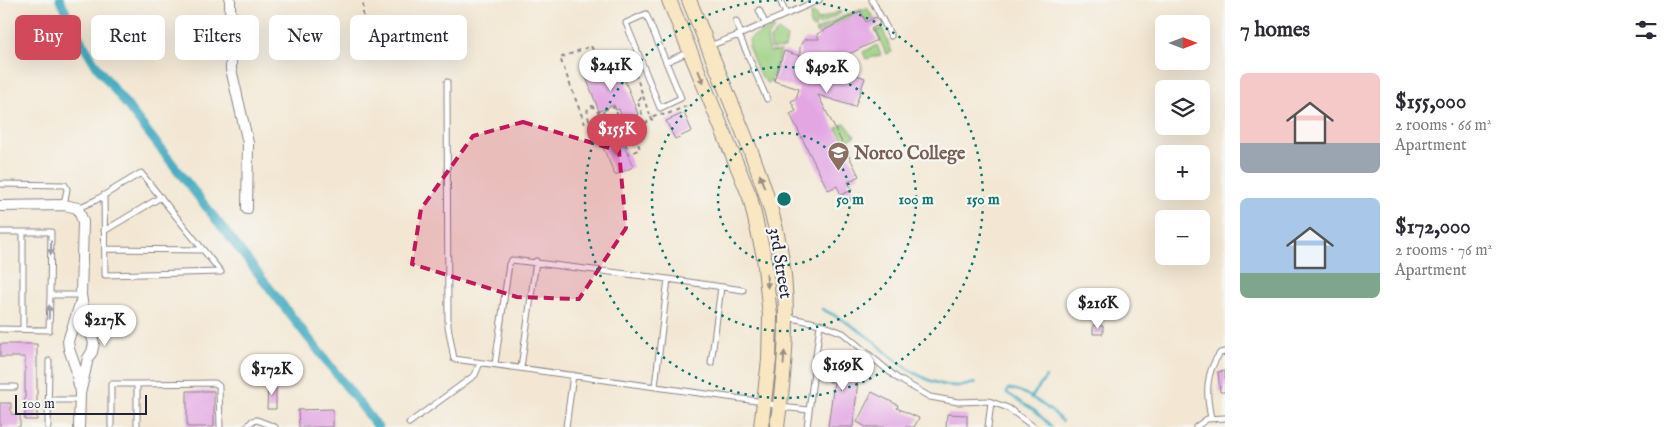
<!DOCTYPE html>
<meta charset="utf-8">
<style>
body{margin:0;font-family:"IM FELL English",serif;background:#f2f2f3;color:#2b2b33;height:100vh;display:flex;flex-direction:column;font-size:19px;white-space:nowrap}
*{box-sizing:border-box;margin:0}
p{font-size:16px;color:#7c7c81}
.icon{flex:none;width:28px;height:28px;fill:none;stroke:currentColor;stroke-width:2;stroke-linecap:round;stroke-linejoin:round}
.map{position:relative;flex:1;overflow:hidden}
.drawer{display:flex;flex-direction:column;background:#fff;width:450px}
.drawer>*{flex:none}
.hud{position:absolute;left:15px;top:15px;width:475px;height:45px;display:flex;gap:10px}
.needle{width:32px;rotate:90deg}
.fabs{position:absolute;left:1155px;top:15px;display:grid;gap:10px}
.fabs a{display:grid;place-items:center;width:55px;height:55px;border-radius:8px;background:#fff;box-shadow:0 5px 20px #0002;font-size:25px}
.scale{position:absolute;left:15px;bottom:12px;width:132px;box-sizing:border-box;padding-left:5px;border:2px solid #22223b;border-top:0;font-size:14px;line-height:18px;white-space:nowrap;color:#22223b;-webkit-text-stroke:4px #f6f6f2;paint-order:stroke}
.price{position:absolute;translate:-50% -42px;padding:0 11px;border-radius:18px;background:#fff;color:#222;font-size:16px;line-height:32px;filter:drop-shadow(0 1px 2px #0008)}
.price::after{content:'';position:absolute;left:50%;top:30px;width:15px;height:11px;margin-left:-8px;background:inherit;clip-path:polygon(0 0,100% 0,50% 100%)}
.price.current{background:#d1495b;color:#fff}
ul{padding:0;list-style:none}
li{display:flex;align-items:center;gap:15px;height:125px;padding:0 15px}
li span{display:grid;place-items:center;flex:none;width:140px;height:100px;border-radius:8px;color:#555}
li>.icon{margin-inline-start:auto}
span .icon{width:60px;height:60px;fill:#fffc;stroke-width:1}
li b{font-size:21px}
h2{display:flex;justify-content:space-between;align-items:center;height:60px;padding:0 15px;font-size:21px}
.chip{padding:0 18px;border-radius:8px;background:#fff;box-shadow:0 5px 20px #0002;font-size:18px;line-height:45px}
.chip.current{background:#d1495b;color:#fff}
main{display:flex;flex:1;min-height:0}
.map>svg:first-child{display:block}
.green{fill:#9cd081;stroke:#5f795e}
.lines{fill:none;stroke-linecap:round;stroke-linejoin:round}
.stream{stroke:#3faabf;stroke-width:2.5}
.canal{stroke:#3faabf;stroke-width:9}
.building{fill:#e3a6e3}
.lane-casing{stroke:#8a8487;stroke-width:7}
.street-casing{stroke:#8a8487;stroke-width:12}
.secondary-casing{stroke:#8a8487;stroke-width:16}
.path{stroke:#8a8487;stroke-width:2;stroke-dasharray:4 4;stroke-linecap:butt}
.lane{stroke:#fff;stroke-width:5}
.street{stroke:#fff;stroke-width:10}
.secondary{stroke:#f9e7c3;stroke-width:14}
.oneway{fill:#988e86}
.oneway2{fill:#9c9ca7}
.marked{fill:#c2185b;fill-opacity:0.2;stroke:#c2185b;stroke-width:4;stroke-dasharray:10 6;stroke-linejoin:round}
.ring{fill:none;stroke:#0f766e;stroke-width:2.5;stroke-dasharray:2.5 5}
.labels{text-anchor:middle;stroke-width:4.5;stroke-linejoin:round;paint-order:stroke}
.education-label{font-size:18px;font-weight:bold;fill:#785e54;stroke:#f6f6f2;text-anchor:start}
.street-label{font-size:18px;fill:#22223b;stroke:#f6f6f2}
.centre{fill:#0f766e;stroke:#f6f6f2;stroke-width:2.5}
.ring-label{font-size:15px;text-anchor:middle;font-weight:bold;fill:#0f766e;stroke:#f6f6f2;stroke-width:4.5;stroke-linejoin:round;paint-order:stroke}
</style>
<main>
<div class="map">
<svg width="1225" height="427" viewBox="0 0 1225 427">
<rect width="100%" height="100%" fill="#f6f6f2"/>
<filter id="ink" filterUnits="userSpaceOnUse"><feTurbulence type="fractalNoise" baseFrequency=".02" numOctaves="2"/><feDisplacementMap in="SourceGraphic" scale="10" xChannelSelector="R" yChannelSelector="G"/><feConvolveMatrix kernelMatrix="1 2 1 2 8 2 1 2 1" color-interpolation-filters="sRGB"/></filter>
<filter id="wash" filterUnits="userSpaceOnUse"><feTurbulence type="fractalNoise" baseFrequency=".0096" numOctaves="4" result="noise"/><feDisplacementMap in="SourceGraphic" scale="20" xChannelSelector="R" yChannelSelector="G"/><feGaussianBlur stdDeviation="1.12" result="paint"/><feColorMatrix in="noise" values="0 0 0 0 0 0 0 0 0 0 0 0 0 0 0 0 0 1.4 0 .05"/><feComposite in="paint" operator="in"/></filter>
<g filter="url(#wash)">
<rect width="100%" height="100%" fill="#f3e7d3"/>
<path class="green" d="M867,8L874,18L866,22L860,12L817,34L815,31L847,14Z
M840,11L841,13L819,25L818,23L815,24L816,27L814,28L810,26L811,14L814,13L818,20Z
M774,28L775,29L767,37L769,52L781,51L771,81L768,83C758,77 753,57 748,46L750,45L749,40L752,37Z
M882,28L892,52L886,54L876,31Z
M778,31L787,37L785,48L771,49L770,39Z
M877,45L881,55L866,59L863,52Z
M845,123L855,136L844,142L836,128Z"/>
<g class="lines">
<path class="stream" d="M822,309C839,317 855,327 871,339C877,343 882,349 888,354C911,373 943,394 975,383
M1031,398L1046,377
M1052,427L1035,411L1007,393L1008,389C1021,387 1053,411 1062,421"/>
<path class="canal" d="M60,0L74,29L97,67L378,427"/>
</g>
<g id="blocks">
<path class="building" d="M861,11L866,22L876,17L880,24L871,29L877,40L828,65L865,78L855,107L818,95L859,176L848,182L852,190L841,195L837,186L828,190L790,114L796,111L791,101L796,99L799,89L774,81L784,51L800,56V46L803,41L807,39H819L817,34Z
M604,64L609,77L618,73L621,79L624,78L638,114L623,120L619,109L616,110L614,105L599,111L584,72Z
M684,113L692,131L675,139L666,121Z
M620,137L633,167L615,175L602,145Z
M1093,325L1103,326V334H1093Z
M0,344H37V420H25V357H0Z
M833,356L857,359L855,371H859L853,427H828L834,382H829Z
M1225,371V392H1220L1218,372Z
M268,383H276V409H267Z
M187,391H214V427H187Z
M872,392L898,405L897,408L919,418L914,427H866L857,422Z
M0,403H11V414L20,415V427H0Z
M333,409V427H299L298,410Z
M947,414L967,415V427H946Z"/>
</g>
</g>
<g filter="url(#ink)">
<use href="#blocks" fill-opacity="0" stroke="#8a8487" stroke-width="1"/>
<g class="lines">
<defs>
<path id="lane" d="M780,0L786,14
M872,0L891,36
M759,10L765,23
M646,14L681,98L660,108L626,23Z
M736,21L741,34
M739,35L767,99
M709,46L739,35L819,0
M666,62L684,54L690,53
M447,82L448,326L454,359L764,402L780,407L809,410
M0,184L65,185L67,189L64,205
M78,208L96,200L141,173L221,272L105,275L104,195
M104,231L161,197
M0,232H51L50,295
M23,232V329
M105,249L203,250
M787,317L820,324L843,333L897,378L930,397L958,402L989,401L1008,408L1034,427
M0,329L49,330L50,295H81
M711,363L721,287
M495,364L509,264L512,260L668,279
M521,368L536,261
M655,386L668,279L743,290
M0,387H15
M48,400H79
M1211,418C1206,395 1205,373 1220,353L1225,352
M409,423L475,375L480,363
M48,427L49,361
M111,427V384H137
M137,427V384L215,383L219,386L220,427
M247,427L252,421L257,420L275,427
M566,427L573,375
M807,427L820,324
M988,427L991,402
M1196,427L1207,419L1225,418"/>
<path id="street" d="M230,0L231,69L248,143L247,209
M0,206L64,205L78,208L83,222L81,295L84,313L94,343L92,352L88,358L80,394L79,427
M79,386L76,369L69,349L68,341L81,301"/>
<path id="secondary" d="M669,0L750,197L764,257L770,316L769,360L761,427
M689,0C704,37 720,75 735,112C757,165 778,219 784,275C789,326 784,377 777,427"/>
</defs>
<use href="#lane" class="lane-casing"/>
<use href="#street" class="street-casing"/>
<use href="#secondary" class="secondary-casing"/>
<path class="path" d="M363,56V0
M603,111L604,114L613,117L616,122L614,129L605,133C594,128 585,120 588,108L592,106L598,112L614,107L620,120L623,121L642,114L637,100L643,97
M585,124L560,58L591,46L597,58L627,71H634C641,87 644,102 651,117L659,114L665,115L687,106
M633,129L640,149L629,154L622,133L652,120L651,117"/>
<use href="#lane" class="lane"/>
<use href="#street" class="street"/>
<use href="#secondary" class="secondary"/>
</g>
<defs><path id="oneway-solid" d="M-6-.8H1V-3.2L6.5 0L1 3.2V.8H-6Z" transform="scale(1.25)"/></defs>
<g class="oneway">
<use href="#oneway-solid" transform="translate(701 77) rotate(68)"/>
<use href="#oneway-solid" transform="translate(762 181) rotate(-109)"/>
<use href="#oneway-solid" transform="translate(767 281) rotate(85)"/>
<use href="#oneway-solid" transform="translate(784 358) rotate(-86)"/>
</g>
<g class="oneway2">
<use href="#oneway-solid" transform="translate(51 248) rotate(90)"/>
<use href="#oneway-solid" transform="translate(49 312) rotate(-88)"/>
</g>
</g>
<path class="marked" d="M523,122L619,151L626,228L579,299L517,297L412,264L421,209L473,136Z"/>
<g class="ring">
<circle cx="784" cy="199" r="66"/>
<circle cx="784" cy="199" r="132"/>
<path d="M786 0A199 199 0 1 1 782 0"/>
</g>
<defs>
<symbol id="university-pin" viewBox="-11 -11 22 30"><path d="M0 17L-7.5 6A9.5 9.5 0 1 1 7.5 6Z" fill="#8d6e63" stroke="#f6f6f2"/><path d="M0-5L7-2L0 1L-7-2ZM-4 1L0 2.5L4 1V4Q0 6-4 4Z" fill="#fff"/></symbol>
</defs>
<g fill-rule="evenodd">
<use href="#university-pin" x="826" y="140" width="25" height="34"/>
</g>
<g class="labels">
<g class="education-label">
<text x="854" y="159">Norco College</text>
</g>
<g class="street-label">
<text transform="translate(781 263) rotate(81)" y="6">3rd Street</text>
</g>
</g>
<circle cx="784" cy="199" r="8" class="centre"/>
<g class="ring-label">
<text x="850" y="204">50 m</text>
<text x="916" y="204">100 m</text>
<text x="983" y="204">150 m</text>
</g>
</svg>
<div class="fabs">
<a><svg class="needle" viewBox="-14 -14 28 28"><path d="M0-13l5 13h-10z" fill="#e53935"/><path d="M0 13l5-13h-10z" fill="#7c7c81"/></svg></a>
<a><svg class="icon" aria-label="layers" viewBox="0 0 24 24"><path d="M12 4l9 5-9 5-9-5zM3 14l9 5 9-5"/></svg></a>
<a>+</a>
<a>−</a>
</div>
<div class="scale">100 m</div>
<b class="price" style="left:611px;top:92px">$241K</b>
<b class="price" style="left:827px;top:94px">$492K</b>
<b class="price current" style="left:617px;top:156px">$155K</b>
<b class="price" style="left:1098px;top:330px">$216K</b>
<b class="price" style="left:105px;top:347px">$217K</b>
<b class="price" style="left:843px;top:392px">$169K</b>
<b class="price" style="left:272px;top:396px">$172K</b>
<div class="hud">
<a class="chip current">Buy</a>
<a class="chip">Rent</a>
<a class="chip">Filters</a>
<a class="chip">New</a>
<a class="chip">Apartment</a>
</div>
</div>
<section class="drawer">
<h2>7 homes<svg class="icon" aria-label="filters" viewBox="0 0 24 24"><path d="M4 7h16M4 17h16"/><circle cx="9" cy="7" r="2"/><circle cx="15" cy="17" r="2"/></svg></h2>
<ul>
<li><span style="background:linear-gradient(#f6c9c9 70%,#9aa5b1 0)"><svg class="icon" aria-label="home" viewBox="0 0 24 24"><path d="M3 11l9-7 9 7M6 9v11h12V9"/></svg></span><div><b>$155,000</b><p>2 rooms · 66 m²</p><p>Apartment</p></div></li>
<li><span style="background:linear-gradient(#a9c7e8 75%,#7fa58c 0)"><svg class="icon" aria-label="home" viewBox="0 0 24 24"><path d="M3 11l9-7 9 7M6 9v11h12V9"/></svg></span><div><b>$172,000</b><p>2 rooms · 76 m²</p><p>Apartment</p></div></li>
</ul>
</section>
</main>
